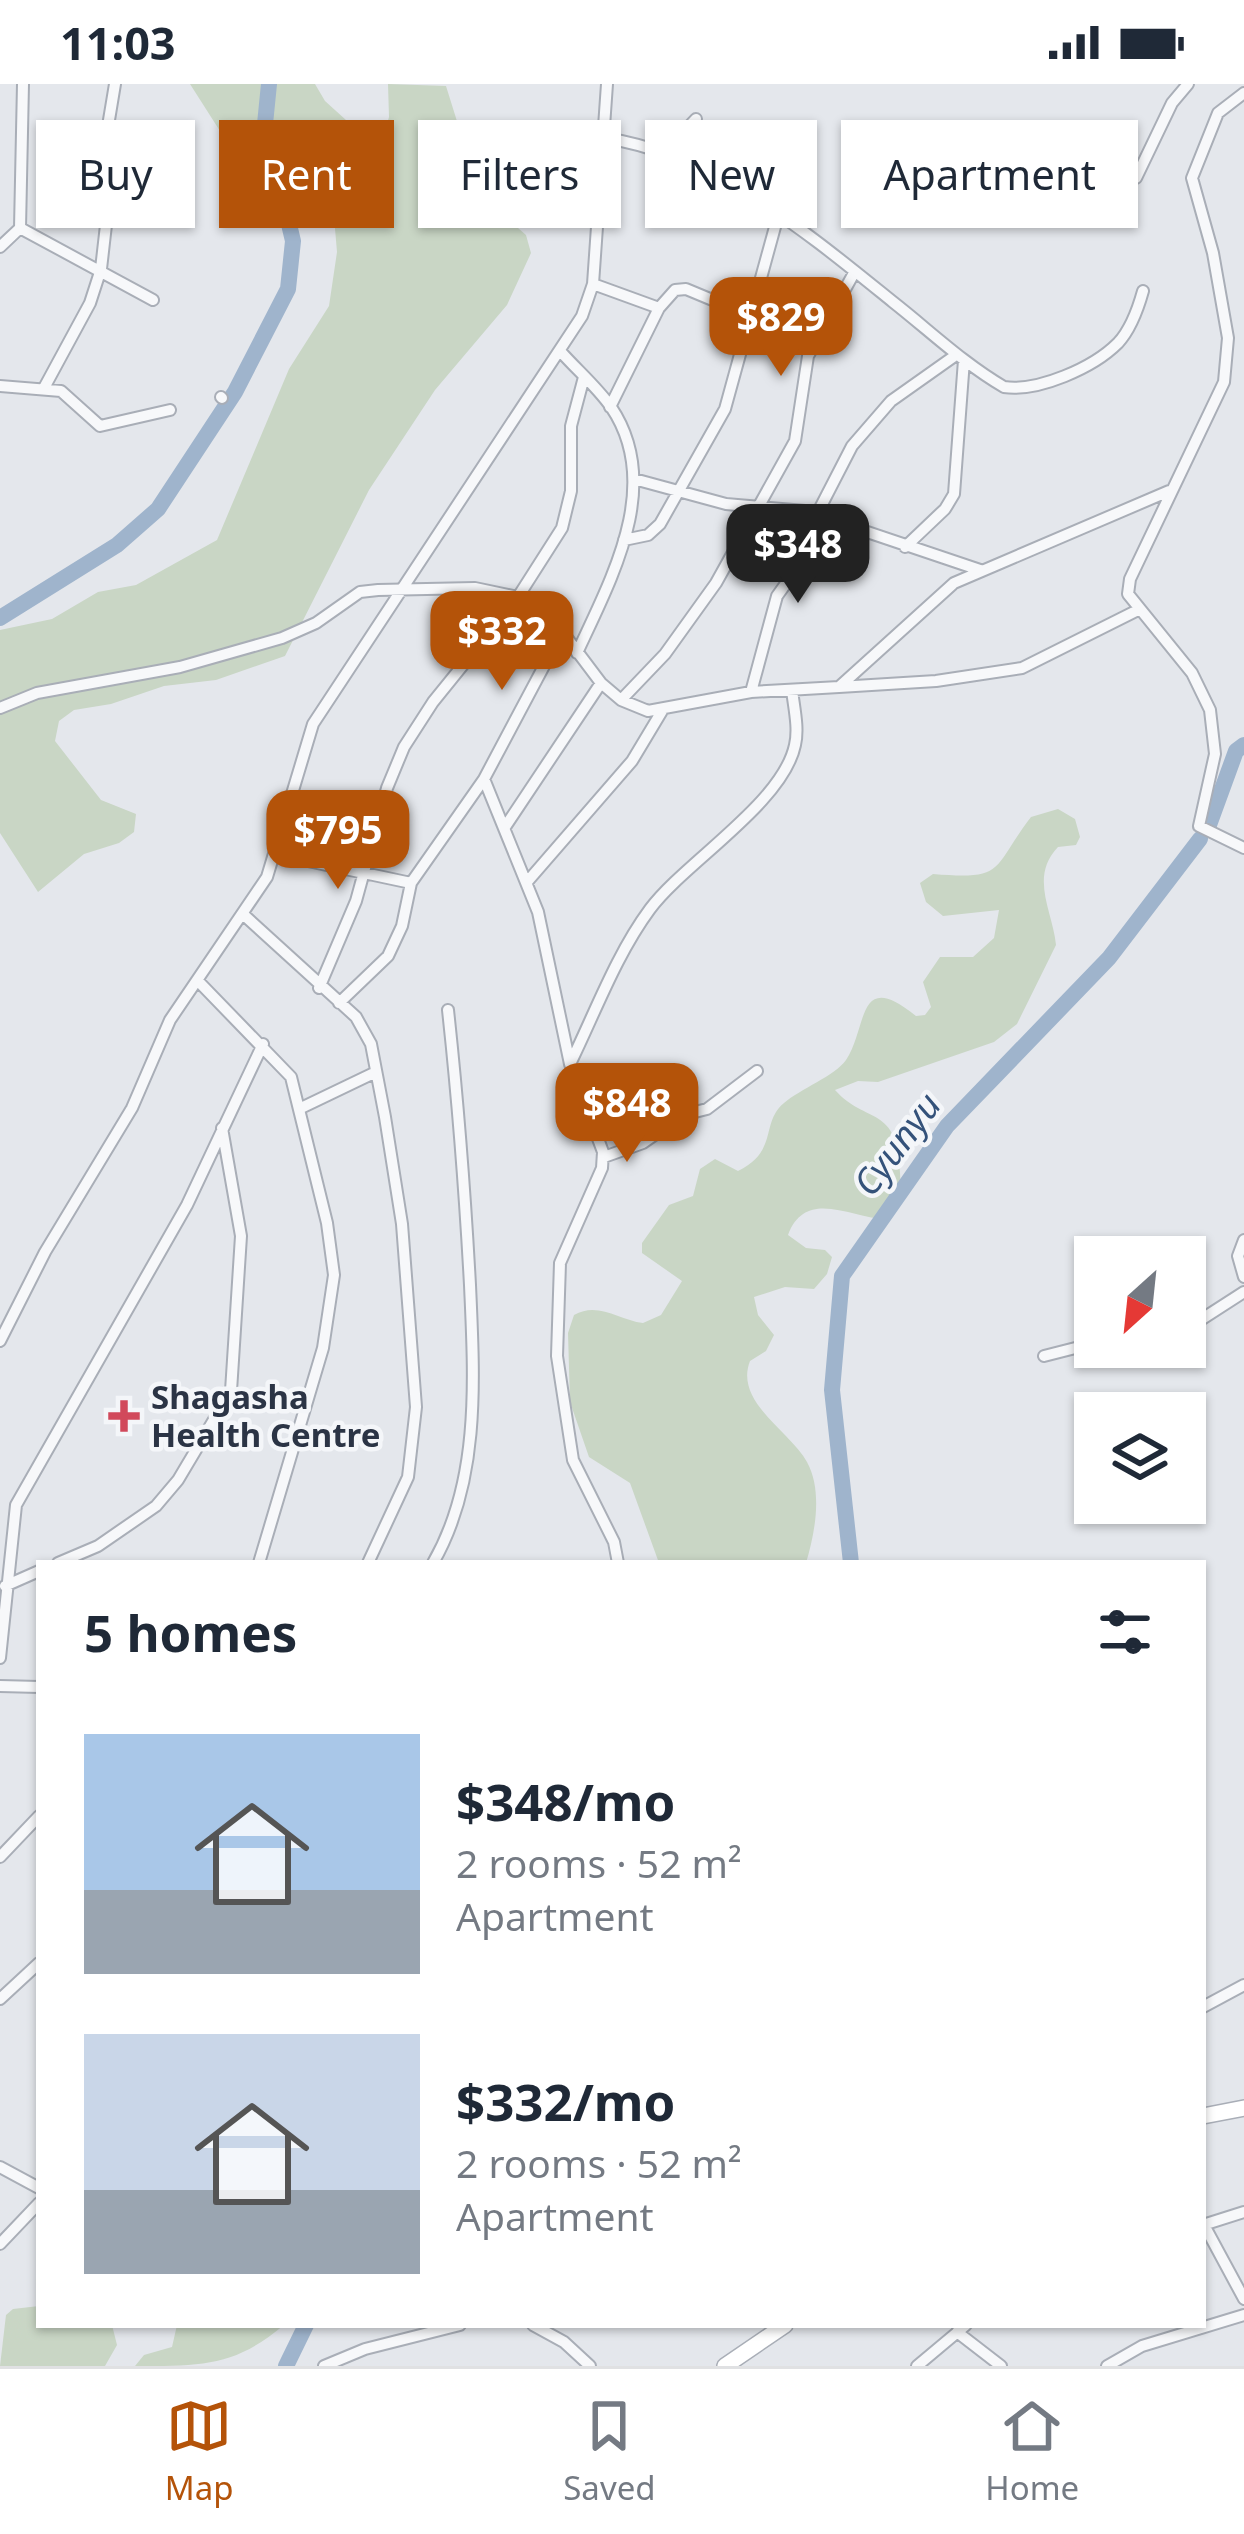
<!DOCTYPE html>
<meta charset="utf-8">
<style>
body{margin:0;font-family:"Noto Sans",sans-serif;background:#f6f6f7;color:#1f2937;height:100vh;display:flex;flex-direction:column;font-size:45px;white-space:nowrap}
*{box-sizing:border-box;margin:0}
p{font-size:39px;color:#747a83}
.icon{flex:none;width:66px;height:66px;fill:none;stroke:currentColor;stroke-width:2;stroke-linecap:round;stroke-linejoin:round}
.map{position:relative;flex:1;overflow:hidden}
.panel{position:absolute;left:36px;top:1476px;width:1170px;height:768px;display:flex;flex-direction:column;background:#fff;border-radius:0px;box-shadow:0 3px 9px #0004}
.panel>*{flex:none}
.hud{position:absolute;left:36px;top:36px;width:1173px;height:108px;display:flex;gap:24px}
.needle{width:78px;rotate:207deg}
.controls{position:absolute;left:1074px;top:1152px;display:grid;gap:24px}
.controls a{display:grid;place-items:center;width:132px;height:132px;border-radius:0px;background:#fff;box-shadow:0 3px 9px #0004;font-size:60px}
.price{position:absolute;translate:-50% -102px;padding:0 27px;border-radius:24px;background:#b45309;color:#fff;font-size:39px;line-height:78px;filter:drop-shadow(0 3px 6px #0008)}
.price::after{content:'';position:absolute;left:50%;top:72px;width:36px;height:27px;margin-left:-18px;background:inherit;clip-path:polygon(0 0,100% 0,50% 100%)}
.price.current{background:#222;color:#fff}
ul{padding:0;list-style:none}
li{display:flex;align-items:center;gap:36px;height:300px;padding:0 48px}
li span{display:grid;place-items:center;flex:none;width:336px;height:240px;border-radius:0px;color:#555}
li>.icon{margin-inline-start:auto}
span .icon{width:144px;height:144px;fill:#fffc;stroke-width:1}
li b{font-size:51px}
h2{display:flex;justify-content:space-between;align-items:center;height:144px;padding:0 48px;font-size:51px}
.chip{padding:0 42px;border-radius:0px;background:#fff;box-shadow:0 3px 9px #0004;font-size:42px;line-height:108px}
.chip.current{background:#b45309;color:#fff}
.status{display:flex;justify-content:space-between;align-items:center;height:84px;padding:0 60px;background:#fff;direction:ltr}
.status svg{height:33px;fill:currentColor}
.tab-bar{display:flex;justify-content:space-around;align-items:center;height:168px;border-top:3px solid #e0e1e3;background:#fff;font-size:33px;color:#747a83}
.tab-bar a{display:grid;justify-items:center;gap:6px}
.tab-bar .current{color:#b45309}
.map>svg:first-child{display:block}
.green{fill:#c9d6c5}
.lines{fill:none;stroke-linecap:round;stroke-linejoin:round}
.river{stroke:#9fb4cc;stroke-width:16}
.street-casing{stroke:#a9aeb7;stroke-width:14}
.secondary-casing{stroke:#a9aeb7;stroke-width:18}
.street{stroke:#f7f8fa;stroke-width:10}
.secondary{stroke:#fff;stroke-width:15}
.poi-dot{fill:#d1495b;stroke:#f4f6f9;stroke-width:4.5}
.labels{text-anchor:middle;stroke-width:9;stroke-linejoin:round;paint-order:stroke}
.poi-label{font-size:33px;font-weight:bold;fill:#2b3445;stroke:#f4f6f9;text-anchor:start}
.water-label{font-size:36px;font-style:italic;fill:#34527a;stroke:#f4f6f9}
</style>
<div class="status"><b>11:03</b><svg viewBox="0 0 49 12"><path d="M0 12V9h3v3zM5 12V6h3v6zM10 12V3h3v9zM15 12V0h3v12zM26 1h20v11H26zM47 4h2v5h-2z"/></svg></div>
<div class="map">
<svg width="1244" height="2282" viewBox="0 0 1244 2282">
<rect width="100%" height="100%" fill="#e4e7ec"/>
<path class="green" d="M190,0H315L325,17L367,55L384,51L389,33L388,0L446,2L480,111L526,151L531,169L507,221L435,306L369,406L285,572L216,596L164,602L111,620L74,626L59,637L55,657L101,716L136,730L134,748L119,759L84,770L38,808L0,749V546L52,535L98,508L136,501L217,456L289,285L329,222L337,168L334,133L310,89L277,75L259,81L241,80Z
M1058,725L1075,735L1080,753L1076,761L1058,763C1029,793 1053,828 1056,861L1017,940L994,958L878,998L858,997L835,1006C866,1041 898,1020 900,1089C901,1105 901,1121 891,1135C856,1138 807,1101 788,1151L806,1164L825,1166L832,1173L827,1190L814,1205L785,1203L754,1213L758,1231L774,1251L766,1267L750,1277C734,1318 790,1347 807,1378C823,1407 815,1449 806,1479H659L630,1399L589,1373L570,1318L568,1249L574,1231C598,1217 619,1236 643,1239L661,1231L682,1197L642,1169V1159L669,1121L693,1112L700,1085L715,1075L738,1087C779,1067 760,1039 784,1019C800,1005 835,992 846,976C868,944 856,883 916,932L925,931L931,923L923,898L940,873H973L994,854L999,826L943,832L926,818L920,799L933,790C1007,796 991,785 1031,733Z
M39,2222V2241H112L117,2261L105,2282H0L6,2231L13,2225Z
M177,2241H284C235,2282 204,2282 135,2282L144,2271L172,2263Z"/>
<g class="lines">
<path class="river" d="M0,534L117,461L158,425L235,308L288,205L293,157L265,40L269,0
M1209,741L1236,667L1244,661
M851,1479L832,1306L842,1192L947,1042L1109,874L1200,755
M286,2282L306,2241"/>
<defs>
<path id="street" d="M1244,9L1218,29L1192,94L1213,169L1228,254L1224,298L1130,495L1128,510L1192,589L1210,626L1215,670L1199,742L1244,764
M604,54C713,69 810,151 893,218C930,247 963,279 1004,303C1038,308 1093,284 1118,259C1131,245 1138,225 1143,207
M664,69L696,35
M1136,94L1172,19L1188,0
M20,144L153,216
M20,144L23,0
M0,163L20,144
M593,200L659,224
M561,268C577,286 597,303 611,323C664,401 611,495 577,569
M0,302L61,307L100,342L170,326
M44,304L90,219L101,185L106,141L103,72L115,0
M221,313L222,314
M610,323L659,224L675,206L686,205L751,232
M634,395L726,420L805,427L980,486
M624,456L648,451L660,440L725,325L778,132
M905,463L945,425L954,410L964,276
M839,603L936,597L1022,584L1138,526
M751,608L777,512L802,477L817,430L852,362L891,317L956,271
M621,616L665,570L716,499L795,357L808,272L854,189
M0,624L37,609L180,583L282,554L316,539L360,508L378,506L475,504L518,513L555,538L601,599L621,616L648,627L751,608L839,603L954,499L1169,407
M484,695L538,828L570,980L603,1068L602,1084L560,1179L557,1272L573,1376L614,1458L618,1479
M505,743L601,599
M275,770L411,799
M527,798L632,677L662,627
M245,832L356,933L371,960L385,1033L402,1140L416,1323L408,1393L368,1479
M199,898L291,993L327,1139L334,1191L323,1264L259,1479
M319,904L356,817L387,704L404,663L433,618L518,513L562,444L571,407V342L584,293
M339,919L388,872L402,842L411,799L484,695L562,548
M570,980C595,929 616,871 650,825C684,779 783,719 795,661C799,644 794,624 792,606
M301,1024L376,988
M604,1073L643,1059L683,1031L707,1025L757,987
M1244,1156L1238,1172L1244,1193
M1185,1246L1244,1208
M0,1257L45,1168L132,1024L170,936L267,793L313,640L582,232L593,200L607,0
M1044,1272L1095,1259
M58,1479L98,1462L156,1422L178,1396L231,1307L241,1152L222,1044
M433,1479C481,1396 474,1293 470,1201C465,1109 458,1018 448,926
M5,1502L39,1487
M0,1574L16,1421L187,1121L263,960
M0,1602L39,1603
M0,1773L39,1732
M0,1915L39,1879
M1203,1923L1244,1901
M0,2083L39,2104
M1203,2139L1244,2215
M1203,2141L1244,2128
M0,2160L39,2119
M533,2241L564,2258L590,2282
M957,2248L1001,2282
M324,2282L365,2265L460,2241
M917,2282L966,2241
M1107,2282L1142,2262L1244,2231"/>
<path id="secondary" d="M1203,2032L1244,2024
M725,2282L785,2241"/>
</defs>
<use href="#street" class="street-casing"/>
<use href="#secondary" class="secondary-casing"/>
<use href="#street" class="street"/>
<use href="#secondary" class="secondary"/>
</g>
<path class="poi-dot" d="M118 1314h12v12h12v12h-12v12h-12v-12h-12v-12h12z"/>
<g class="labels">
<g class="poi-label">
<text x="151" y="1325">Shagasha<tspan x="151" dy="38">Health Centre</tspan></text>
</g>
<g class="water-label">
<text transform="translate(897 1060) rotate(-53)" y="13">Cyunyu</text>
</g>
</g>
</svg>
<div class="controls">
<a><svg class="needle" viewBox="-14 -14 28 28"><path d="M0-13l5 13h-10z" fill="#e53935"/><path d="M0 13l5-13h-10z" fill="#747a83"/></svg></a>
<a><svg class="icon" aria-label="layers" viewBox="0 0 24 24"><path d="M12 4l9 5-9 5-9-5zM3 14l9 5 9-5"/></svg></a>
</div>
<b class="price" style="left:781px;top:295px">$829</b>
<b class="price current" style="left:798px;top:522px">$348</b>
<b class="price" style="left:502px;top:609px">$332</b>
<b class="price" style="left:338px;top:808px">$795</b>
<b class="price" style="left:627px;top:1081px">$848</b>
<div class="hud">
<a class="chip">Buy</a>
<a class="chip current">Rent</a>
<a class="chip">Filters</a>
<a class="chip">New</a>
<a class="chip">Apartment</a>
</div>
<section class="panel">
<h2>5 homes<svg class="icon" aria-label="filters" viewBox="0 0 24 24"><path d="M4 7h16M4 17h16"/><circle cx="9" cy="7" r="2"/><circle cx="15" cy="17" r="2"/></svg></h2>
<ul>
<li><span style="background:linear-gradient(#a9c7e8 65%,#9aa5b1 0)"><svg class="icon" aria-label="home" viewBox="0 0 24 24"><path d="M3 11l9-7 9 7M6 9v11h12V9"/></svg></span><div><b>$348/mo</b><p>2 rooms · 52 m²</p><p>Apartment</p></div></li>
<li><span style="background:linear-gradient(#c9d6e8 65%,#9aa5b1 0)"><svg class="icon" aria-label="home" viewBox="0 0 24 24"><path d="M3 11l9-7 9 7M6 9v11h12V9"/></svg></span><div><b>$332/mo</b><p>2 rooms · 52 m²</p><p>Apartment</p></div></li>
</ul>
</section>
</div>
<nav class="tab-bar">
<a class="current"><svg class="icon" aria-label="map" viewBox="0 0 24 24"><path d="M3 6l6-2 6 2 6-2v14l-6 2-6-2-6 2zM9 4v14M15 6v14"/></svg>Map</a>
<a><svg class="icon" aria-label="saved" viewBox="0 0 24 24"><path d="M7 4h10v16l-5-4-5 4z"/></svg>Saved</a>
<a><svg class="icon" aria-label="home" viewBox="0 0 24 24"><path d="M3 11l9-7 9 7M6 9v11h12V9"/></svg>Home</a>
</nav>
